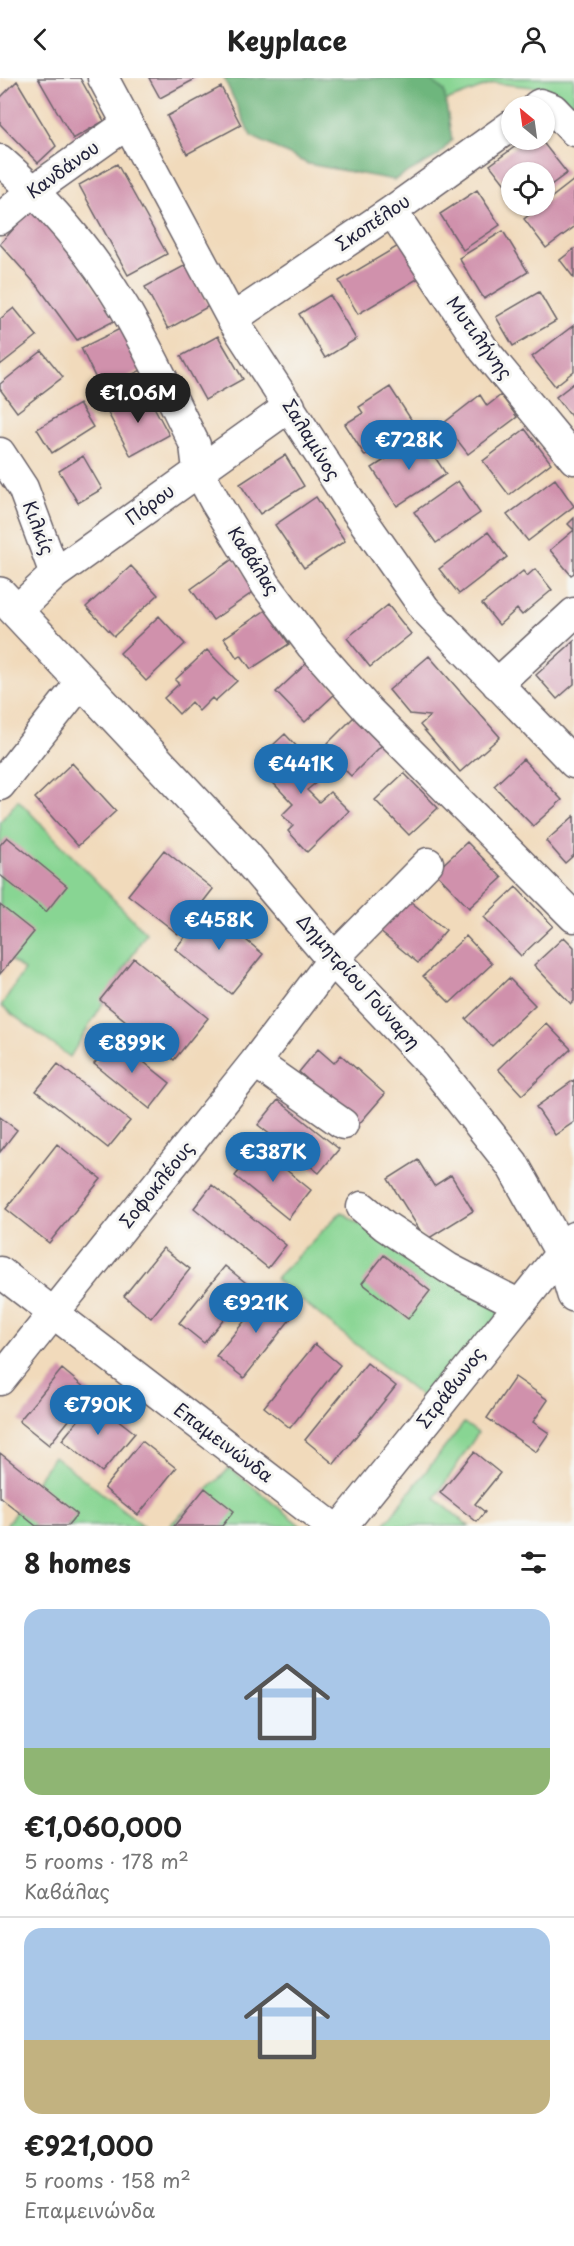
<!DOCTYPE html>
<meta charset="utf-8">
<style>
body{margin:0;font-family:"Playpen Sans",sans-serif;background:#f2f2f2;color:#222;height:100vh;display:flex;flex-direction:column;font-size:22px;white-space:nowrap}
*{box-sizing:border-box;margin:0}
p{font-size:20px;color:#767676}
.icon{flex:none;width:33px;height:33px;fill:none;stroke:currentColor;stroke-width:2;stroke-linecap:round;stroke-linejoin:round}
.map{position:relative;height:1448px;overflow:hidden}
.side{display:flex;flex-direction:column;background:#fff;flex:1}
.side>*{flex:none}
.needle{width:39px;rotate:331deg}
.controls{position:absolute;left:501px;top:18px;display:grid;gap:12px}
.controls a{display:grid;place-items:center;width:54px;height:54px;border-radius:50%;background:#fff;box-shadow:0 2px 4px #0004;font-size:30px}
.price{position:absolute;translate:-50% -51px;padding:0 14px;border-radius:21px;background:#1f6fb2;color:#fff;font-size:20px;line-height:39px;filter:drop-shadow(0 2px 3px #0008)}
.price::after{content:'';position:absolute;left:50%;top:36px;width:18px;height:14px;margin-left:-9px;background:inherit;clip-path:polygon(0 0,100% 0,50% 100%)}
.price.active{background:#222;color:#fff}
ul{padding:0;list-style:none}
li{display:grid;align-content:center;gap:12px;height:318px;padding:0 24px}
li+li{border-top:2px solid #e0e0e0}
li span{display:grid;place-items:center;height:186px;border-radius:18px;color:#555}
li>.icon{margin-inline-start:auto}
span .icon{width:108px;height:108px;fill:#fffc;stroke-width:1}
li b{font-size:26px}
h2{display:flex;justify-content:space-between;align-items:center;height:72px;padding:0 24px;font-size:26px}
header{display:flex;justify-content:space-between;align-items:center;height:78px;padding:0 24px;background:#fff;font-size:27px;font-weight:700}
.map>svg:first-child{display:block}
.green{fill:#88d593;stroke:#557c67;stroke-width:1.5}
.forest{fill:#6eb67d;stroke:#486c5c;stroke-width:1.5}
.building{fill:#d091ac}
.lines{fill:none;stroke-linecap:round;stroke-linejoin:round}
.minor-casing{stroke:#6a6268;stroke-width:33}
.major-casing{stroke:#6a6268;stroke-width:36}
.minor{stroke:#fff;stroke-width:30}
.major{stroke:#fff;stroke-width:33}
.labels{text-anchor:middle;stroke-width:6;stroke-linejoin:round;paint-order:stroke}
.street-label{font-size:18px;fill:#22223b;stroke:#f6f6f2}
</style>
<header><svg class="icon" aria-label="back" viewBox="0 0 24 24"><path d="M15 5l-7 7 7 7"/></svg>Keyplace<svg class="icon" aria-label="person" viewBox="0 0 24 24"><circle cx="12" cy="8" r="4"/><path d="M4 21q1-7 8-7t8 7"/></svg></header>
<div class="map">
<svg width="574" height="1448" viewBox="0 0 574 1448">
<rect width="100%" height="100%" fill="#f6f6f2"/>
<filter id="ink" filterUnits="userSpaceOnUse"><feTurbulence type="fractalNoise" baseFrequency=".0167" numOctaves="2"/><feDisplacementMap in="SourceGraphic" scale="12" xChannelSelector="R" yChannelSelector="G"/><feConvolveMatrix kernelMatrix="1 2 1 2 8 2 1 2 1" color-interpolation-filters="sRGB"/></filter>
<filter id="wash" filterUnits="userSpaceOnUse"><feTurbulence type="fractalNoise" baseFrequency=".008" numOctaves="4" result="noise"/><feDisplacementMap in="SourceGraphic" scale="24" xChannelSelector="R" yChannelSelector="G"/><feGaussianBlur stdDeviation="1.35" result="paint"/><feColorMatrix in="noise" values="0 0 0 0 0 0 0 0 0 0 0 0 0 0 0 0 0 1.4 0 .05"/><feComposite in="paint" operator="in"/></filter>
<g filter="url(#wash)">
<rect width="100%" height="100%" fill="#f1dabb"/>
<path class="green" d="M421,0H574V31L564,19L542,10L494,5L438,26Z
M18,722L146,855L70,979L1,928L24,892L0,874V744Z
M341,1134L502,1233L429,1325L275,1201Z
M464,1345L478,1355L435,1420L469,1448H383Z
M54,1378L144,1448H6Z
M230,1390L301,1448H169Z"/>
<path class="forest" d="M224,0H428L444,13L452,62L438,78L394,102L308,86L251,58Z"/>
<g id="blocks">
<path class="building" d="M38,0H80L104,43L73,61Z
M149,0H197L160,20Z
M17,3L56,68L38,85L0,46V20Z
M221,9L241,47L187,76L167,38Z
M524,62H541L567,95L544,112V94H512V115L490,87Z
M117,86L167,176L128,197L79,107Z
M574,102V149L546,170L524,141Z
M477,112L500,147L463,172L440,136Z
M32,130L75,180L116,242L77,262L40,211L0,166Z
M503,153L528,194L484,221L459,180Z
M405,164L424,197L358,236L339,203Z
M574,171V200L560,182Z
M186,187L209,228L168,251L145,209Z
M539,214L556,243L513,268L496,239Z
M330,217L356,261L325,280L299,236Z
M14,230L37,258L0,287V241Z
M574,247V293L555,308L532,279Z
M124,249L144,291L101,311L81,270Z
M218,258L243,301L205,322L181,278Z
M42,273L63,299L17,334L0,311V306Z
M574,305V342L556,319Z
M390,309L414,346L365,378L345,346L363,335L359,329Z
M146,314L169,357L131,378L108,335Z
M480,317L487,328L501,317L517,339L468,376L444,345Z
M79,326L93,349L52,375L37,351Z
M525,351L551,385L509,417L483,383Z
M421,358L446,396L397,428L372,390Z
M285,377L304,408L260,436L240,406Z
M83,378L102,411L78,425L59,393Z
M555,401L574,428L528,463L507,437Z
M458,403L480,435L436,465L414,434Z
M316,419L345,463L304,490L275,447Z
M574,440V495L571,497L550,472L574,452L568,446Z
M488,454L507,479L459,516L439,491Z
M234,480L256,512L213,542L191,511Z
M131,488L158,517L114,558L86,529Z
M535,491L552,512L522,537L517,531L499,547L482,526L523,493L527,498Z
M388,527L411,556L370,589L347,560Z
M266,532L289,566L251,591L241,577L237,580L224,560Z
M159,538L185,566L146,603L120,575Z
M574,563V606L557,621L536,597Z
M207,572L237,603L215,623L212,620L199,633L191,624L179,636L164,620L179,606L175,602Z
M429,578L500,659L460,694L420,647L430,638L409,636L389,612Z
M308,584L337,614L305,644L276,614Z
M355,638L383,666L351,698L323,670Z
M285,656L301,673L295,679L318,703L307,712L319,724L330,714L349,733L307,774L288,753L293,748L282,737L293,726L264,695L270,690L260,679Z
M523,681L562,722L533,748L494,708Z
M72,685L116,733L78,768L35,720Z
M404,695L438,730L409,757L375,722Z
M574,738V777L565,785L546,763Z
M7,759L67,808L46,834L0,797V767Z
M467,764L502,800L469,830L435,794Z
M164,772L213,811L178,856L128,817Z
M516,809L553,848L521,878L484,839Z
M406,820L446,852L418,885L379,853Z
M0,827L34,854L0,896Z
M208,831L263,876L231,916L175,871Z
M466,858L492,886L450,925L423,898Z
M564,859L574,869V923L571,926L534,887Z
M134,880L208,940L174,982L100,922Z
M509,900L535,927L492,968L466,941Z
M546,945L571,971L522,1017L498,991Z
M115,961L170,1005L150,1031L94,986Z
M318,971L334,985L341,977L385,1016L359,1046L299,994Z
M58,986L130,1043L108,1070L36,1013Z
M574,1002V1044L555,1057L536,1029Z
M278,1022L339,1071L319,1095L258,1047Z
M0,1039L17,1052L0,1074Z
M57,1066L101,1101L49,1165L6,1131Z
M258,1069L311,1112L288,1141L235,1098Z
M418,1082L434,1108L451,1097L473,1133L426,1162L388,1101Z
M212,1107L286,1167L268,1190L194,1130Z
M163,1170L190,1191L151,1240L124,1218Z
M384,1177L430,1213L408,1241L362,1205Z
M225,1188L250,1208L204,1265L179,1245Z
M269,1213L296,1234L244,1300L216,1278Z
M315,1266L340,1287L290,1350L264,1329Z
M367,1285L396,1308L334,1386L305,1362Z
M62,1291L91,1315L49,1367L19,1343Z
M515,1299L548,1322L533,1344L549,1355L536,1374L487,1340Z
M94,1323L135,1355L102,1394L62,1362Z
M142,1363L176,1390L138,1437L104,1410Z
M474,1374L500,1395L475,1426L485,1434L477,1444L440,1415Z
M0,1375L77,1436L67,1448H36L0,1419Z
M205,1410L234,1433L222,1448H174Z"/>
</g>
</g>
<g filter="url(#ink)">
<use href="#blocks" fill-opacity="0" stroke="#6a6268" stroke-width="1.5"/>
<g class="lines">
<defs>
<path id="minor" d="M103,0L232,241L355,431L425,531L574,685
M537,28L540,26L553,31L574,53
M0,82C48,124 91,174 124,229C150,273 172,321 195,367L198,392L216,425L266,507L311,567L368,632L574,839
M392,133L484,272L574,381
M0,141L34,112L127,46
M232,241L392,133L512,47
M0,375L23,410L55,496
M16,533L55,496L290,328
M497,606L574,535
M0,707L82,603
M255,984L343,1046
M362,1129L385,1148L448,1190L518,1226
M0,1194L331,1448
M0,1302L255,984L333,881L428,785
M342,1448L574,1159"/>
<path id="major" d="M0,516L244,776L333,881L434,987L512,1086L561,1173L574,1217"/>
</defs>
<use href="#minor" class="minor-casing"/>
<use href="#major" class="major-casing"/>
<use href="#minor" class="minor"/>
<use href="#major" class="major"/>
</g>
</g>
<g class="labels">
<g class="street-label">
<text transform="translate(63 92) rotate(-36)" y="6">Κανδάνου</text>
<text transform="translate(373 145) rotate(-34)" y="6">Σκοπέλου</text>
<text transform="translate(479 260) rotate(54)" y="6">Μυτιλήνης</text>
<text transform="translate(311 362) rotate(58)" y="6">Σαλαμίνος</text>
<text transform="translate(150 427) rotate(-36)" y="6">Πόρου</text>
<text transform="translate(38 450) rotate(69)" y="6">Κιλκίς</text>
<text transform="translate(253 483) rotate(57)" y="6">Καβάλας</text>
<text transform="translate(358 904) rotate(48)" y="6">Δημητρίου Γούναρη</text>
<text transform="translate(157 1107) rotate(-51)" y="6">Σοφοκλέους</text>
<text transform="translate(451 1310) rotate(-52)" y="6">Στράβωνος</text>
<text transform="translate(223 1365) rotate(37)" y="6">Επαμεινώνδα</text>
</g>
</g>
</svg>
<div class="controls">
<a><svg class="needle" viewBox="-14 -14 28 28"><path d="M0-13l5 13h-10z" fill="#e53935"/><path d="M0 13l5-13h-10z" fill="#767676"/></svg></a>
<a><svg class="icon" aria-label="locate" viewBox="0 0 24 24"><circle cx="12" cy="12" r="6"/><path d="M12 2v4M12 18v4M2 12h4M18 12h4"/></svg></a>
</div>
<b class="price active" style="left:138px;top:346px">€1.06M</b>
<b class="price" style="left:409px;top:393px">€728K</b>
<b class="price" style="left:301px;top:717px">€441K</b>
<b class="price" style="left:219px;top:873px">€458K</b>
<b class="price" style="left:132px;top:996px">€899K</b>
<b class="price" style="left:273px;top:1105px">€387K</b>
<b class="price" style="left:256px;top:1256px">€921K</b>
<b class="price" style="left:98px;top:1358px">€790K</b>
</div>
<section class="side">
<h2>8 homes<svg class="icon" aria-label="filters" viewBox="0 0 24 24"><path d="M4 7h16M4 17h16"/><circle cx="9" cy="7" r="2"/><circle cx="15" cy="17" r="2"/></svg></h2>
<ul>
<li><span style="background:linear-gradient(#a9c7e8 75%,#8fb573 0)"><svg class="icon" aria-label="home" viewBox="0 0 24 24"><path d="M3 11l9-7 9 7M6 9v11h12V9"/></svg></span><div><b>€1,060,000</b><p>5 rooms · 178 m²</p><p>Καβάλας</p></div></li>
<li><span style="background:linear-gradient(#a9c7e8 60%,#c2b280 0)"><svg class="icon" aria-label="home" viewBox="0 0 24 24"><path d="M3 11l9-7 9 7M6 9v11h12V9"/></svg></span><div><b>€921,000</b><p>5 rooms · 158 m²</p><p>Επαμεινώνδα</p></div></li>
</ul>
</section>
